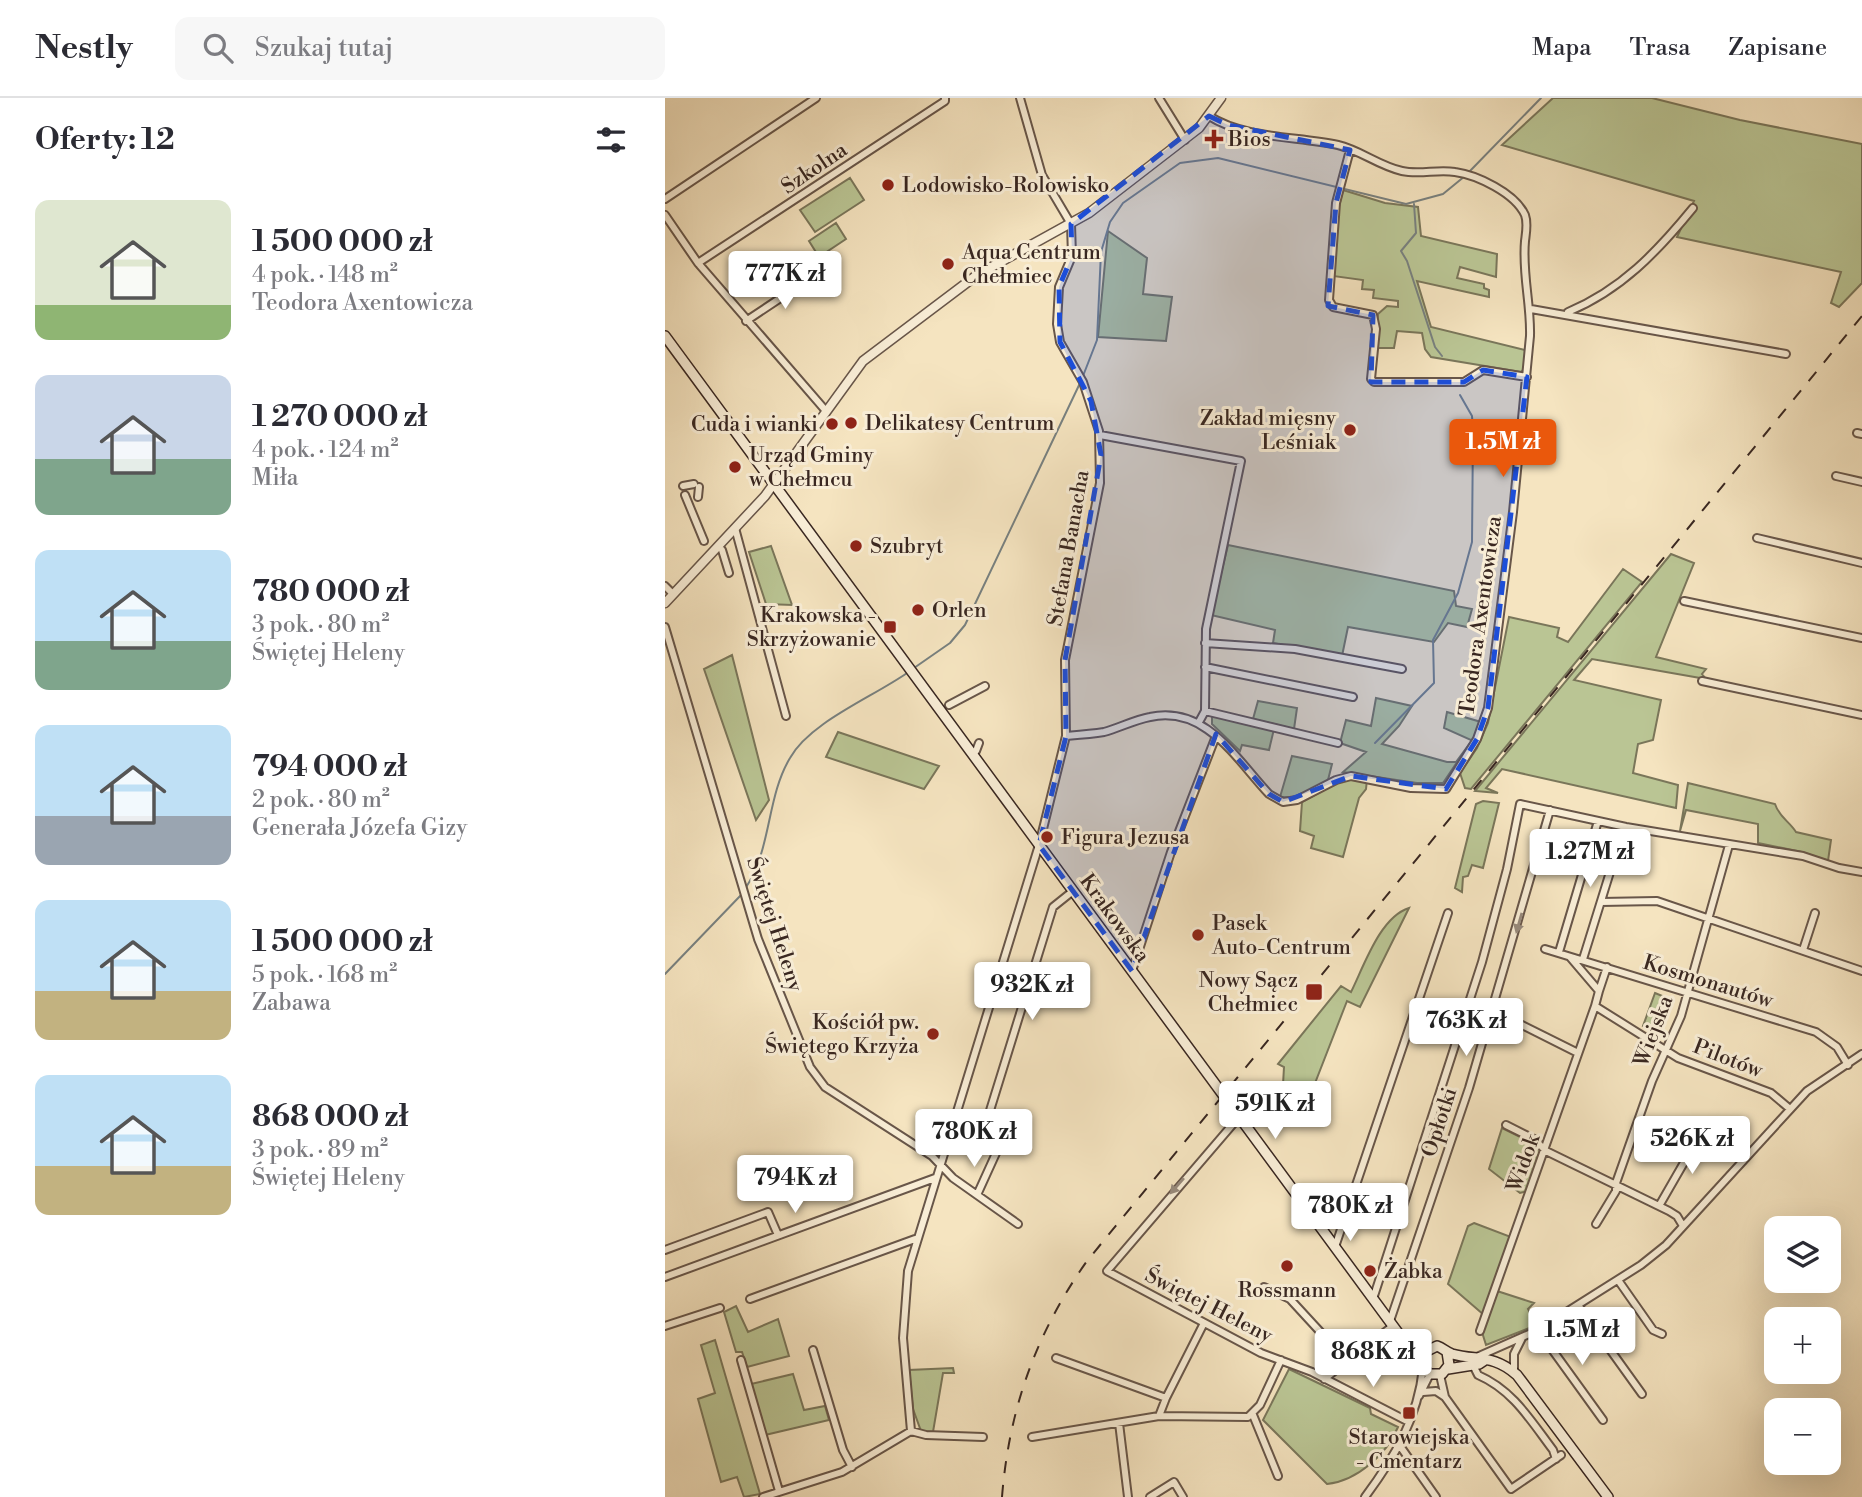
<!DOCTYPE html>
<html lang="pl">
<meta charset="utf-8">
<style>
body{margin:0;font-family:"Libre Bodoni",serif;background:#f7f7f7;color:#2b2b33;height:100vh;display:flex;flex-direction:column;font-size:26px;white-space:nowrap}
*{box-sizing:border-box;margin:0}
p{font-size:23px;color:#7c7c81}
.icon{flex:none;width:38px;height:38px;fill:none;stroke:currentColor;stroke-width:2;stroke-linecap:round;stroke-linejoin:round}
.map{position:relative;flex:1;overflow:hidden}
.drawer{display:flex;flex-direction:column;background:#fff;width:665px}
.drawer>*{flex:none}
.buttons{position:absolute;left:1099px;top:1118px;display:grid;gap:14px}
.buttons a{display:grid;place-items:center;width:77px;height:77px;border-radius:14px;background:#fff;box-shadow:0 7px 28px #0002;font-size:35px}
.price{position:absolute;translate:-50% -60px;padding:0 16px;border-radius:7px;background:#fff;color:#222;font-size:23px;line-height:46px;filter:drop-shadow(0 2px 4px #0008)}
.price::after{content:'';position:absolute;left:50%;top:42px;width:21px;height:16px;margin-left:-10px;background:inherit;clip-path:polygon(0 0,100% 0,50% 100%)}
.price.on{background:#ea580c;color:#fff}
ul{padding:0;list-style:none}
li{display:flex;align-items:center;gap:21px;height:175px;padding:0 35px}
li span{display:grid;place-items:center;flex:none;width:196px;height:140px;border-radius:14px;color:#555}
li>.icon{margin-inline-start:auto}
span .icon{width:84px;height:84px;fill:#fffc;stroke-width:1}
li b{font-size:30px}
h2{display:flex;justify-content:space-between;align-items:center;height:84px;padding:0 35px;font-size:30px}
header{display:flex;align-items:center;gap:42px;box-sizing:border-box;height:98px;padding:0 35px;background:#fff;border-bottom:2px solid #e1e1e2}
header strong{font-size:33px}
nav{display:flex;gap:38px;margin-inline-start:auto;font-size:24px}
.search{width:490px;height:63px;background:#f7f7f7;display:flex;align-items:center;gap:18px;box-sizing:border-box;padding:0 24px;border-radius:14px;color:#7c7c81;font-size:26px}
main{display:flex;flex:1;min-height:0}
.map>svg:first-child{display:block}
.green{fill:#bac594;stroke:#7a765a;stroke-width:2}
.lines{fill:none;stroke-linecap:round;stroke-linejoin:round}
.stream{stroke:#78807f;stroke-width:2}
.minor-casing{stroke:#685649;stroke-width:10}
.tertiary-casing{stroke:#685649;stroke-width:11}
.secondary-casing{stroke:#392721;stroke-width:12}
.minor{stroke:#f8edd6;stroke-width:6}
.tertiary{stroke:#f8edd6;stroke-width:8}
.secondary{stroke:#f8edd6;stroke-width:9}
.rail{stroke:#392721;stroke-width:2;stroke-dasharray:12 12;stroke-linecap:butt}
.oneway{fill:#988a7c}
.marked{fill:#1d4ed8;fill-opacity:0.2;stroke:#1d4ed8;stroke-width:5;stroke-dasharray:14 9;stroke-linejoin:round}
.poi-dot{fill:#8f2418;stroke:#f8edd6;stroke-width:2.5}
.labels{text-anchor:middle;stroke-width:6;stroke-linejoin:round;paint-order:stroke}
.poi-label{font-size:21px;fill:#392721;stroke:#f8edd6;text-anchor:start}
.street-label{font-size:21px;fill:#392721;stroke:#f8edd6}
</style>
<header>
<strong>Nestly</strong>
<div class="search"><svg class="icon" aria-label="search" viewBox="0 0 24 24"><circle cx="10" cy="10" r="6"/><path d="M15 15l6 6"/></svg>Szukaj tutaj</div>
<nav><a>Mapa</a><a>Trasa</a><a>Zapisane</a></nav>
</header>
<main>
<section class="drawer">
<h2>Oferty: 12<svg class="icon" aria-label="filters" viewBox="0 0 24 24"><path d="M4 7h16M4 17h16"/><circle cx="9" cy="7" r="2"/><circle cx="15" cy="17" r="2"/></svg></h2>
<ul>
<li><span style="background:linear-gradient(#dfe7d0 75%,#8fb573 0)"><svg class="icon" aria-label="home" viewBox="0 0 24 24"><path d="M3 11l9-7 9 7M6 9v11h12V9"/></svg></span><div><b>1 500 000 zł</b><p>4 pok. · 148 m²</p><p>Teodora Axentowicza</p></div></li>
<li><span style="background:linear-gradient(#c9d6e8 60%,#7fa58c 0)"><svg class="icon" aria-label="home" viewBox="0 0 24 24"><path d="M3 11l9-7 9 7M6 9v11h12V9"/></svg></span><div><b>1 270 000 zł</b><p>4 pok. · 124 m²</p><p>Miła</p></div></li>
<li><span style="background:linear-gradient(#bfe0f5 65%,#7fa58c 0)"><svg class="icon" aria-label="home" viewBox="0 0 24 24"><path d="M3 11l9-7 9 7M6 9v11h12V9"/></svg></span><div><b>780 000 zł</b><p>3 pok. · 80 m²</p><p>Świętej Heleny</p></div></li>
<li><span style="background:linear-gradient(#bfe0f5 65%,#9aa5b1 0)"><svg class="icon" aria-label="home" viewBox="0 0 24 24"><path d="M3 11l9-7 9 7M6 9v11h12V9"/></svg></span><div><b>794 000 zł</b><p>2 pok. · 80 m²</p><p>Generała Józefa Gizy</p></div></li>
<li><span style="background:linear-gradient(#bfe0f5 65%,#c2b280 0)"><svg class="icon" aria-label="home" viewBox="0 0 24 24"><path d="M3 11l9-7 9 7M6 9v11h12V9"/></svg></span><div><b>1 500 000 zł</b><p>5 pok. · 168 m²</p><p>Zabawa</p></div></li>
<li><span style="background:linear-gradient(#bfe0f5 65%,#c2b280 0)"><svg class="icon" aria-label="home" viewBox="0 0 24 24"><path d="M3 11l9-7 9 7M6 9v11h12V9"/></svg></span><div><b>868 000 zł</b><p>3 pok. · 89 m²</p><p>Świętej Heleny</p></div></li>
</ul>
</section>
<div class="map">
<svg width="1197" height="1399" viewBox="0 0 1197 1399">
<rect width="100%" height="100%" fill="#f5e4c0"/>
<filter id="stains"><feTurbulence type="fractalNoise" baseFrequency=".00286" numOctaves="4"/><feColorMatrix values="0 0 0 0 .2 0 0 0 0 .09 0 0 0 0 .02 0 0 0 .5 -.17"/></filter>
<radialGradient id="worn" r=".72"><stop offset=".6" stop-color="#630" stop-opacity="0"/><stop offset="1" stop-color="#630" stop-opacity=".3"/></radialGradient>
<path class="green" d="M888,0H987L1075,22L1197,46V185L1174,209L1166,205L1176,174L1012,139L1029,103L837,47Z
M185,80L199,102L150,134L135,112Z
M678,92L720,105L753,109L756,138L832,156L831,179L795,169L792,180L819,186V190L824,192V199L752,183L766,229L860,252V270L856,274L766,259L760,251L757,235L732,233L729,250H710L713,216L722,208L733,209V203L708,200L709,192L697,191L698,182L668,178L671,121Z
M171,125L181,141L154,159L144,143Z
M443,133L482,160L478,196L507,199L501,243L433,239Z
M563,447L789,493L791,508L807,511L802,529L783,525L769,544L683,529L677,558L608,545L610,532L546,517Z
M106,448L127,507L101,506L84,454Z
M1006,456L1029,465L991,559L1041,571L1037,576L1041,581L927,561L909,582L996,602L988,642L973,646L968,675L1013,687L1011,710L837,671L821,690L833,695L810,693Z
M958,471L977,484L806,691L800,690L795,675L812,650L823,625L844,519L894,530L892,539L903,544Z
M67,557L104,702L91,722L39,571Z
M711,600L747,608L734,628L717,646L782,664H791L805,645L778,685H752L678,674L701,654L675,645L681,622L706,628Z
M593,603L632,610L629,631L588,621Z
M782,614L816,624L808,643L779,630Z
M547,618L609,631L604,652L577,647L575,653L547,626Z
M173,634L274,668L259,691L161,659Z
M627,658L667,666L663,682C647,692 635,701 615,699Z
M679,681H702L701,691L694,700L678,759L646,750L649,738L635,733L637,704Z
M1023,685L1110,706C1114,719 1124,723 1131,734L1166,742L1163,763L1137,754L1093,745V726L1021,712L1015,733Z
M818,703L834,705L818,770L807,767L803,778L798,779L797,794L790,790L811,706Z
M744,810L695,909L682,903L638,1016L618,987L619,969L613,966L676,888L686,894C699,868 715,819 744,810Z
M990,895L1007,902L996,934L978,928Z
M837,1030L875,1049L877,1055L863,1093L855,1095L824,1071Z
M809,1125L846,1139L819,1217L783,1186L803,1128Z
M832,1193L869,1205L863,1211L872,1227L821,1247L817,1234Z
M71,1208L83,1234L113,1221L124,1258L82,1269L77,1254H71L59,1214Z
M50,1242L95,1396L79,1399L72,1379L56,1384L33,1301L50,1295L36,1247Z
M288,1270L289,1275H278L268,1334L256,1333L248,1311L244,1272Z
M624,1271L705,1310L706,1316L733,1329C722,1356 692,1383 662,1386L598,1322Z
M128,1276L139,1312L160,1308L164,1322L100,1337L86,1286Z"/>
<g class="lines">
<path class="stream" d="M804,74L876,0
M749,106L751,135L736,153L742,163L770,249L777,258
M418,278L432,242L436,154L445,124L458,105L515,65L553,60L741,106L778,96L800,78
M249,570L285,545L300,527L416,283
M710,645L769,585L768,542L793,495L807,444L808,332L807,318L795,297
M80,791C107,751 101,700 125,660C145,624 208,599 242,575
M0,876L77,796"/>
<defs>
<path id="minor" d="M494,0L520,42
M685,52L671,105L664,202L668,209L708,217L711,231L706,281L709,284H799L818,272L862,279
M0,101L151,0
M0,117L33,165L161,313
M33,165L280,3V0
M866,211L1121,256
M903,214C956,192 992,154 1028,110
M81,223L144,181
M1192,335L1197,336
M435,337L576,363L541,531L540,613L534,624
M1171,378L1197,384
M18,388L29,386
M20,397L39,443
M33,399L34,389
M70,430L121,618
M1092,440L1197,465
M57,452L64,475
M0,488L8,496
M1019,503L1197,540
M0,529L93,841L145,969L160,989L267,1058L288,1080L353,1126
M540,545L630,551L737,571
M540,569L688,599
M1037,583L1197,617
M284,607L320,588
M540,613L673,645
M401,638C413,637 426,636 439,634C454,630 469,622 485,619C541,607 571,661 604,696L618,704L632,702L671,682L686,678L746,690L781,691L812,641L823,610L848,414L865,238C866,206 857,176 860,143C861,135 863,125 860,117C850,95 812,77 790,74C772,71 755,77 737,73C714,68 695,52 673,47C632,38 580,41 544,18
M311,653L314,645
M936,804L992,803L1197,873
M880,851L1151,934L1172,949L1183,967
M1138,852L1150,815
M894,854L933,723
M905,859L934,893L930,908L1013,960L1106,995L1125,1011
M918,861L959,729
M467,873L506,754L551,638
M934,893L942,869
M853,925L913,955
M574,1019L442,1173L596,1255L647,1274L744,1324
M841,1027L869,1041L881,1053L1004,1113L1012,1118L1018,1128
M314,1048L388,809L408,793
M312,1097L332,1053L316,1041
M994,1108L1036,1035
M931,1126L951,1093V1085L987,983L1016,918L1064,747
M670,1149L783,815
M0,1152L103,1114L113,1137
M0,1179L270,1080
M953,1182L988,1232L997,1236
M599,1189L625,1201L682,1263
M85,1201L250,1141
M708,1201L817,864L842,771L855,706L961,729L1138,758L1174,770L1197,774
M913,1207L977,1296
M725,1223L804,990L885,712
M0,1228L55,1210
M873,1232L938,1322
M815,1233L930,908
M148,1252L178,1352L187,1369
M814,1258L873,1232L976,1167L1001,1147L1142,993L1197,956
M391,1260L501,1300L539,1225
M76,1262L114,1393
M808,1267L813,1277C848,1292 866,1323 888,1352L891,1361
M849,1275V1256L857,1240
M775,1277L780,1299L846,1391L896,1357
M659,1281L728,1228
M758,1294L771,1293L780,1299
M754,1298L765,1276
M588,1317L613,1378
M494,1318L501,1300
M454,1325L463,1399
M246,1333L238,1240L243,1173L374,747L401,638L400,562L435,385L434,333L418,284L395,244L392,226L394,189L407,158L406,126L377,77L355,0
M367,1339L494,1318L583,1319L595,1307L616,1262
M735,1348L771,1399
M98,1399L177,1374L246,1333L261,1337L318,1339
M485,1399L509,1384L518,1399
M700,1399C729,1360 753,1320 758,1270"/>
<path id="tertiary" d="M0,505L100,398L198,263L312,177L424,115L534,30L556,0"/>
<path id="secondary" d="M0,238L756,1266
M738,1242L764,1250
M782,1254L784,1267L777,1276H765L758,1270V1255L772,1248C778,1250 781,1254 787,1256C813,1263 828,1256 852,1277L943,1399
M783,1271L814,1266L820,1262"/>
</defs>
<use href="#minor" class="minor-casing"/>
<use href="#tertiary" class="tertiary-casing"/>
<use href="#secondary" class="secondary-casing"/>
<use href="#minor" class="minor"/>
<use href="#tertiary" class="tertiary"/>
<use href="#secondary" class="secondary"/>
<path class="rail" d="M337,1399C344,1311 371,1235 422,1163L1197,218"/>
</g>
<defs><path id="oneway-solid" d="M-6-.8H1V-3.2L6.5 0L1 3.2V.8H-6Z" transform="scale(1.75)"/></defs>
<g class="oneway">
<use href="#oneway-solid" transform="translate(854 825) rotate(106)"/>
<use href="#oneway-solid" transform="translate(512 1088) rotate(131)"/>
</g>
<path class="marked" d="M544,18L563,27L685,52L671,105L663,208L708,217L706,284H799L818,272L862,279L823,610L812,641L781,691L686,678L618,704L604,696L551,636L467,873L374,747L401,638L400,562L436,357L426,303L395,244L394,189L407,158L406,126Z"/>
<g class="poi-dot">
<path d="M545.5 30.5h7v7h7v7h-7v7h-7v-7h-7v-7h7z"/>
<circle cx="223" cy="87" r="7"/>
<circle cx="283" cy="166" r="7"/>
<circle cx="186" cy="325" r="7"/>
<circle cx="167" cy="326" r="7"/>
<circle cx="685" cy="332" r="7"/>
<circle cx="70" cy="369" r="7"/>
<circle cx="191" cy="448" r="7"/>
<circle cx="253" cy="512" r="7"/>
<rect x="218" y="522" width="14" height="14" rx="3.5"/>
<circle cx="382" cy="739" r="7"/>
<circle cx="533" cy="837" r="7"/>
<rect x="640" y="885" width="18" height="18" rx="3.5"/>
<circle cx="268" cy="936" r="7"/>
<circle cx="622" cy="1168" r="7"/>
<circle cx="705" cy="1173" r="7"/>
<rect x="737" y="1308" width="14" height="14" rx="3.5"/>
</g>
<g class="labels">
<g class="poi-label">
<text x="563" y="48">Bios</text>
<text x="237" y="94">Lodowisko-Rolowisko</text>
<text x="297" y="161">Aqua Centrum<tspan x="297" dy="24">Chełmiec</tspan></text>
<text x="671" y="327" text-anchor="end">Zakład mięsny<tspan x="671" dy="24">Leśniak</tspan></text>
<text x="200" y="332">Delikatesy Centrum</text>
<text x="153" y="333" text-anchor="end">Cuda i wianki</text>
<text x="84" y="364">Urząd Gminy<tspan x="84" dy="24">w Chełmcu</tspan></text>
<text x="205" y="455">Szubryt</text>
<text x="267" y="519">Orlen</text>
<text x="211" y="524" text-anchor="end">Krakowska -<tspan x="211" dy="24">Skrzyżowanie</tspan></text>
<text x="396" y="746">Figura Jezusa</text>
<text x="547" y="832">Pasek<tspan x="547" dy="24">Auto-Centrum</tspan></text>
<text x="633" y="889" text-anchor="end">Nowy Sącz<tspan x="633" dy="24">Chełmiec</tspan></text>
<text x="254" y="931" text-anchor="end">Kościół pw.<tspan x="254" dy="24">Świętego Krzyża</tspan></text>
<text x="719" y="1180">Żabka</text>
<text x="622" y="1199" text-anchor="middle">Rossmann</text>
<text x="744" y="1346" text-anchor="middle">Starowiejska<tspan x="744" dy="24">- Cmentarz</tspan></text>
</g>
<g class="street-label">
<text transform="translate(149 70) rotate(-34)" y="7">Szkolna</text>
<text transform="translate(403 450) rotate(-80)" y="7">Stefana Banacha</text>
<text transform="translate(815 518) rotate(-82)" y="7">Teodora Axentowicza</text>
<text transform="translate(450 820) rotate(54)" y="7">Krakowska</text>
<text transform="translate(110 826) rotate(72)" y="7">Świętej Heleny</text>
<text transform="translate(1043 883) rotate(17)" y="7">Kosmonautów</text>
<text transform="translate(988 933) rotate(-69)" y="7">Wiejska</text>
<text transform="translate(1063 960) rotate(21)" y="7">Pilotów</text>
<text transform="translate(774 1024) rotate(-72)" y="7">Opłotki</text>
<text transform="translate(858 1065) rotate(-70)" y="7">Widok</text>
<text transform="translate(544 1207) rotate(27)" y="7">Świętej Heleny</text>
</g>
</g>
<rect width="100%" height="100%" filter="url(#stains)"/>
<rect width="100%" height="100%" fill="url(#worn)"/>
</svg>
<div class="buttons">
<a><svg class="icon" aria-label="layers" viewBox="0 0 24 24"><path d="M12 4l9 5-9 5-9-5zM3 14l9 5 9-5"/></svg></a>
<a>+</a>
<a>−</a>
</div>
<b class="price" style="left:120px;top:213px">777K zł</b>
<b class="price on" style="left:838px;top:381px">1.5M zł</b>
<b class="price" style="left:925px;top:791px">1.27M zł</b>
<b class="price" style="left:367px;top:924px">932K zł</b>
<b class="price" style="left:801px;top:960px">763K zł</b>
<b class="price" style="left:610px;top:1043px">591K zł</b>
<b class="price" style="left:309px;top:1071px">780K zł</b>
<b class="price" style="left:1027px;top:1078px">526K zł</b>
<b class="price" style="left:130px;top:1117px">794K zł</b>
<b class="price" style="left:685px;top:1145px">780K zł</b>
<b class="price" style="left:917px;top:1269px">1.5M zł</b>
<b class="price" style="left:708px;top:1291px">868K zł</b>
</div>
</main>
